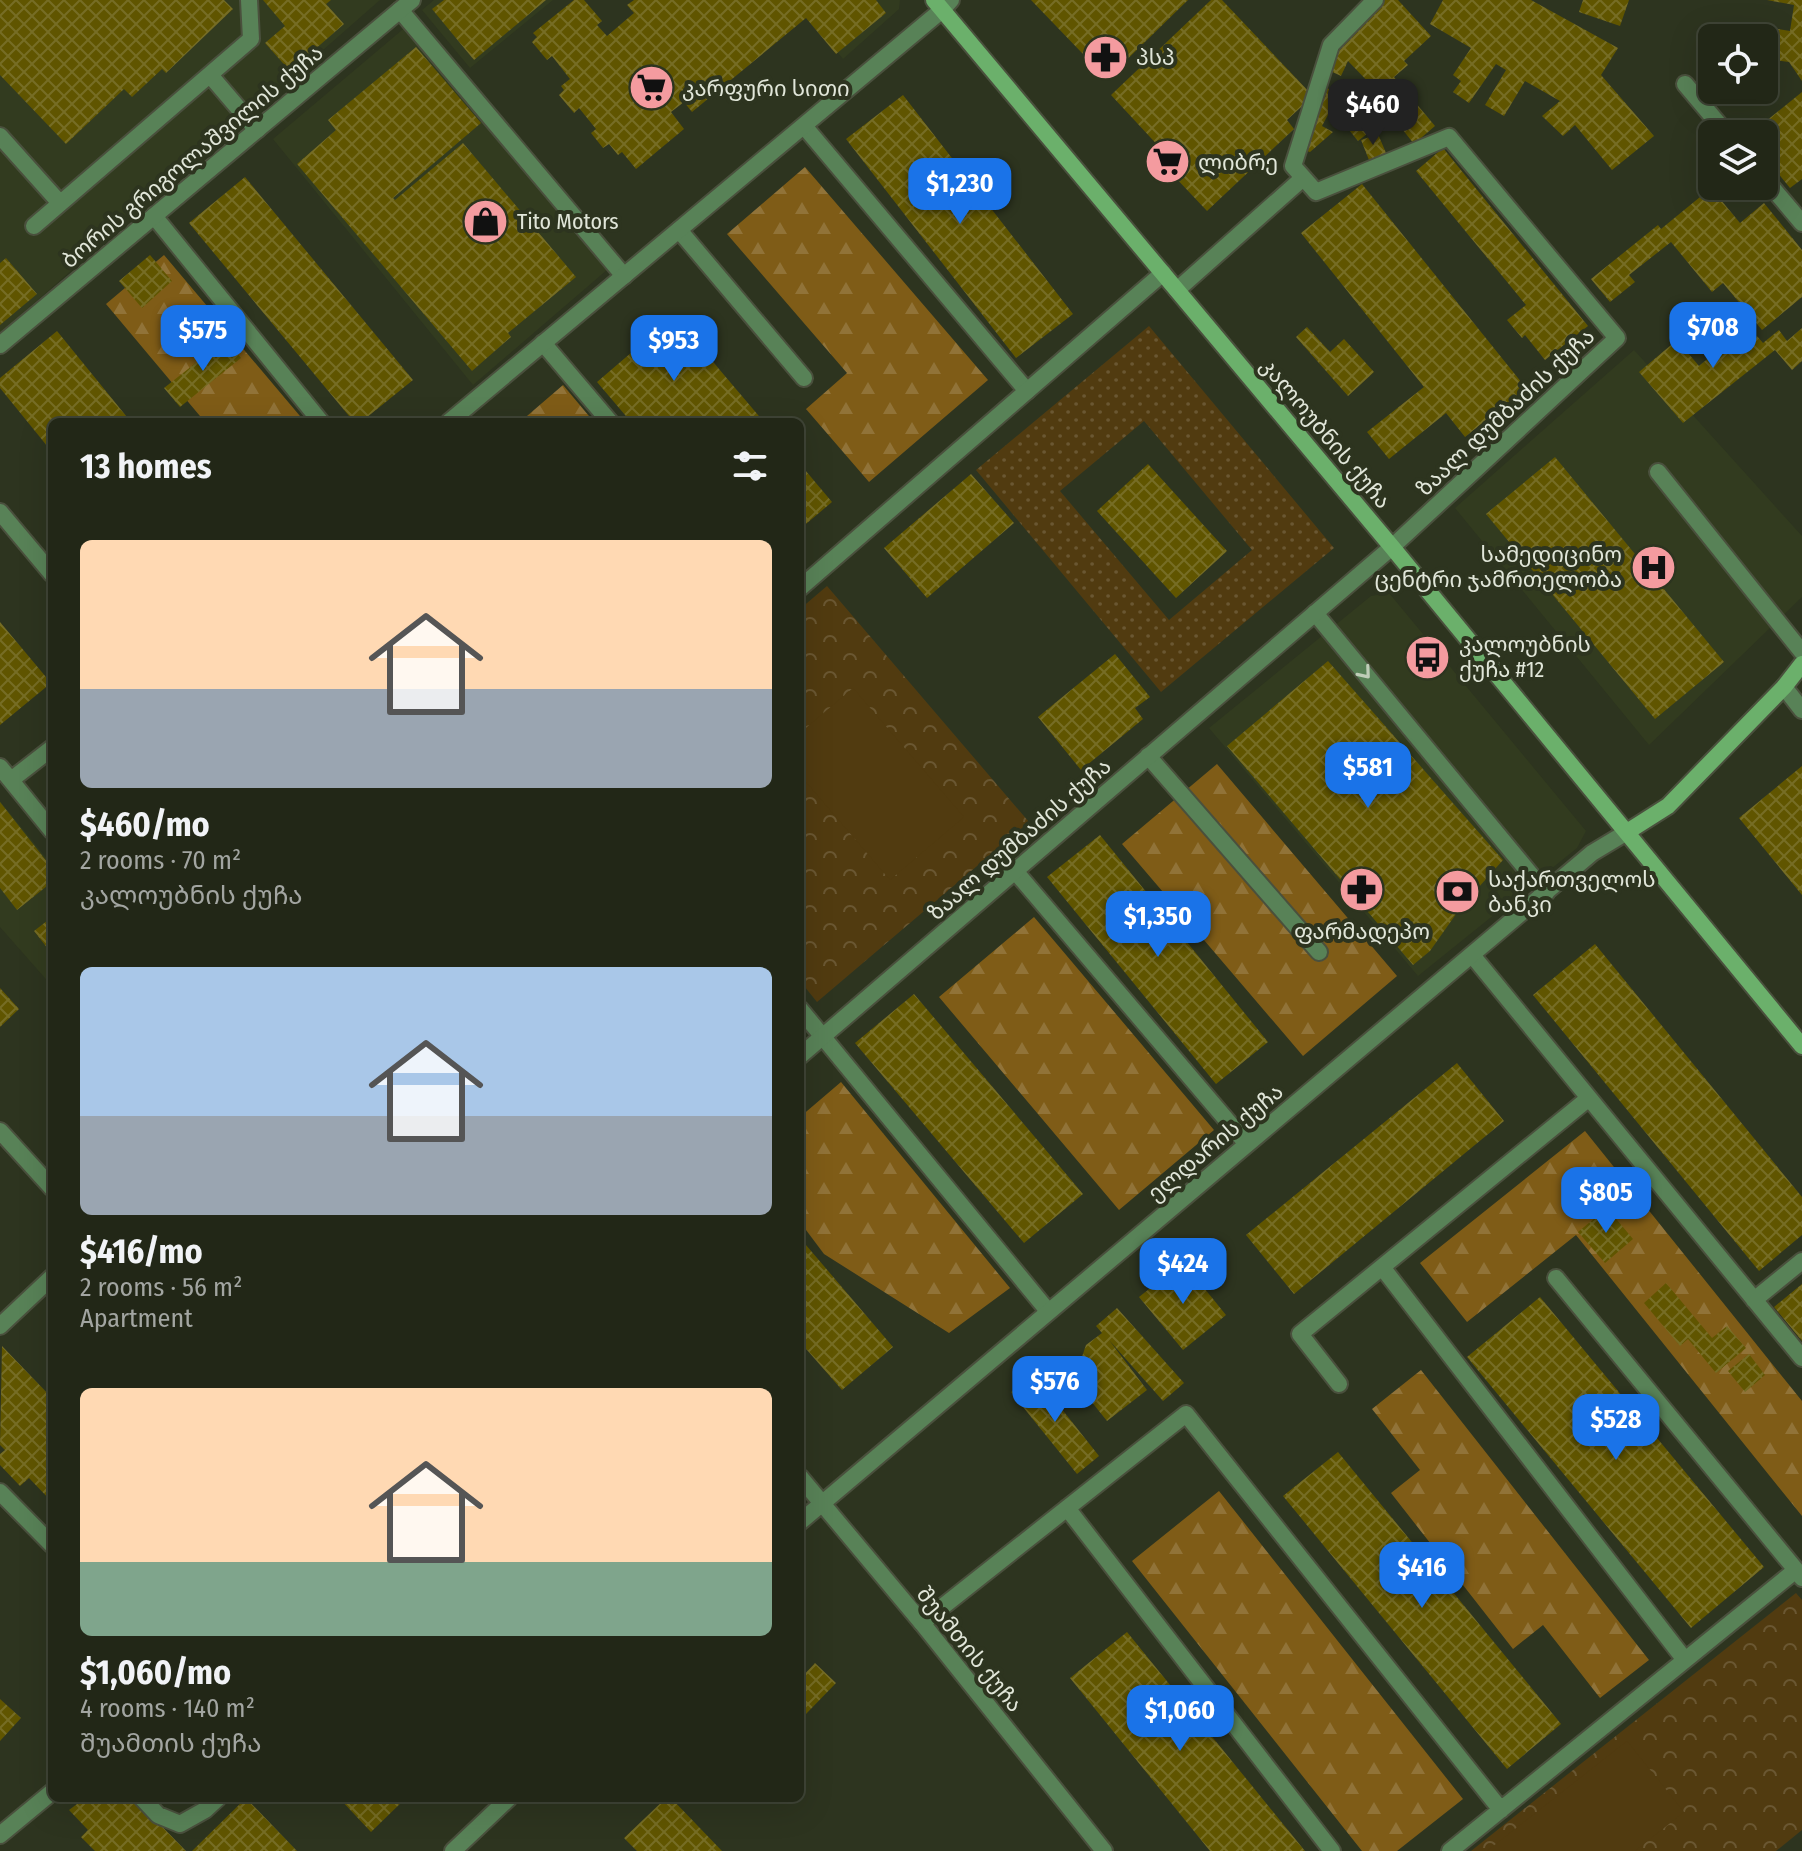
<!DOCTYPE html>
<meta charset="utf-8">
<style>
body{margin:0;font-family:"Fira Sans Condensed","Noto Sans Georgian",sans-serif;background:#2a2f20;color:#f1f3f6;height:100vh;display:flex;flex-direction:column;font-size:30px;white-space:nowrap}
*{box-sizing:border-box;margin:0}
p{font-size:26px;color:#a2a5a1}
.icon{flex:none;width:44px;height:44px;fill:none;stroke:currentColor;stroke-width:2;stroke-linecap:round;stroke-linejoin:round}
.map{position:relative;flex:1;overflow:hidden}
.drawer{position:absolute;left:48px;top:418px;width:756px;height:1384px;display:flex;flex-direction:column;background:#222717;border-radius:12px;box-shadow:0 8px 32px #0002,0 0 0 2px #3f4436}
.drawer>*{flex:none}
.buttons{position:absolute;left:1698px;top:24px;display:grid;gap:16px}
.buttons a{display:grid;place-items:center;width:80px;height:80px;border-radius:12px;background:#222717;box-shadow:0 8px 32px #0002,0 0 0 2px #3f4436;font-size:40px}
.price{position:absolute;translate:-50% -68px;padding:0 18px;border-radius:16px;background:#1a73e8;color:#fff;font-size:26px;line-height:52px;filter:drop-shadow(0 2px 4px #0008)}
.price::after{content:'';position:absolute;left:50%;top:48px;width:24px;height:18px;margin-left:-12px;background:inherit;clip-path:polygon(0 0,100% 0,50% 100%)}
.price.current{background:#222;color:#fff}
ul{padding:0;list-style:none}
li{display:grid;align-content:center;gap:16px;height:424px;padding:0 32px}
li span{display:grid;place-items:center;height:248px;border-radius:12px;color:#555}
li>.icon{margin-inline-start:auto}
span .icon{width:144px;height:144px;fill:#fffc;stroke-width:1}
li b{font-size:34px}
h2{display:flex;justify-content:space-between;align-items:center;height:96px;padding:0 32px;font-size:34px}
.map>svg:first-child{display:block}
.built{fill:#323b1f}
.grass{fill:url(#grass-dots);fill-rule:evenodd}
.forest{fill:url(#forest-firs)}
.park{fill:url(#park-crowns)}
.pitch{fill:#513b10}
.building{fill:url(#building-cross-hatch)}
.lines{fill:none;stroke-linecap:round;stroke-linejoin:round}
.lane-casing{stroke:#4a503d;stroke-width:20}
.street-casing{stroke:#4a503d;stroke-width:20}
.secondary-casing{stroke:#4a503d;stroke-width:20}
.lane{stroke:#588257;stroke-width:16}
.street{stroke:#588257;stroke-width:16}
.secondary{stroke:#6bb06b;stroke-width:16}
.oneway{stroke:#bfcdb8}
.labels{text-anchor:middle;stroke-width:8;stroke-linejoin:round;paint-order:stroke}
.poi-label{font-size:22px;fill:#e1e6d9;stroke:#2d341f;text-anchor:start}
.street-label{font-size:22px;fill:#e1e6d9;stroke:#2d341f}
</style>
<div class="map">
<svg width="1802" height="1851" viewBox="0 0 1802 1851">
<defs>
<pattern id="grass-dots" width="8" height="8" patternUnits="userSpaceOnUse" patternTransform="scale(2)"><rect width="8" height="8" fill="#513b10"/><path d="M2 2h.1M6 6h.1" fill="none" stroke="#6a5732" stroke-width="1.8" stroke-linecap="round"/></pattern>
<pattern id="forest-firs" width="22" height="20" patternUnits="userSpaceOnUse" patternTransform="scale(2)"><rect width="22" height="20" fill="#7f5c17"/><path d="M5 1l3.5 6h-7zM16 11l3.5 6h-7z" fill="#917338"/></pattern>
<pattern id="park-crowns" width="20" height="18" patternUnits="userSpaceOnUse" patternTransform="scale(2)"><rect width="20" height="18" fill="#513b10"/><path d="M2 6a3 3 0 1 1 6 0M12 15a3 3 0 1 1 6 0" fill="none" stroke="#6a5732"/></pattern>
<pattern id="building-cross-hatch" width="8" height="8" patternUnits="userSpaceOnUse" patternTransform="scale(2)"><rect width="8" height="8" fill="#605500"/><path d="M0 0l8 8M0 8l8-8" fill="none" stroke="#766d25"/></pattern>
</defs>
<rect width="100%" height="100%" fill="#2d341f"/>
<path class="built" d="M0,0H380L0,333Z
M434,0H553L470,68L422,10Z
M795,0H900L899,9L843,59Z
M408,25L608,269L473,385L273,139Z
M1634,350L1802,536V597L1649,745L1455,508Z
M1389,593L1586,831L1577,848L1418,976L1209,728L1371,596Z
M0,801L52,865V986L0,927Z"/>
<path class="grass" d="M1149,326L1334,548L1161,692L976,470ZM1144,421L1252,550L1169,620L1060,491Z"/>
<path class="forest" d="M805,167L988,380L869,482L806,409L847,373L727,234Z
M164,255L305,422H205L106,304Z
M563,385L594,422H520Z
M1217,764L1397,976L1303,1056L1122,844Z
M1034,917L1214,1130L1119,1210L939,997Z
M841,1082L1010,1288L949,1333L824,1254L800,1222V1117Z
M1585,1131L1802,1401V1516L1576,1235L1467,1322L1420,1263Z
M1421,1370L1649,1660L1600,1698L1543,1625L1513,1649L1391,1493L1420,1470L1372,1409Z
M1219,1491L1463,1799L1397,1851H1362L1132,1561Z"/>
<path class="park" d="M827,586L1029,822L817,1002L800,981V609Z
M1796,1593L1802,1600V1830L1776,1851H1471Z"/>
<path class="pitch" d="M853,688L964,817L890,880L800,775V733Z
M1627,1741L1684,1812L1635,1851H1487Z"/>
<path class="building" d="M0,0H224L233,9L166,73L162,69L132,97L124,89L66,144L0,75Z
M263,0H331L326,4L344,24L290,71L265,43L285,26Z
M444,0H546L474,60L432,9Z
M574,0H584L602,21L597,25L607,36L634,13L627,5L634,0H876L886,13L836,54L806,18L692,112L684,102L671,112L684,129L636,169L622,152L618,155L609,144L603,148L591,133L596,129L579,108L574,113L559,95L564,90L561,86L570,79L552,56L547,60L532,42L537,37L533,33Z
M1031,0H1188L1107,79Z
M1211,0H1222L1313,96L1287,120L1294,129L1207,211L1156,157L1163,151L1111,95Z
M1385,0H1398L1431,36L1404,61L1408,65L1394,77L1435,126L1414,144L1391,115L1358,141L1341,120L1377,91L1348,61L1341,76L1324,68L1335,46Z
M1443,0H1531L1618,48L1601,75L1654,136L1612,170L1575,125L1563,136L1542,116L1560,101L1525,81L1504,116L1485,105L1506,70L1496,64L1469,103L1453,92L1461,81L1453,75L1471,48L1430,24Z
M1583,0H1629L1620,26L1579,12Z
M1767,0H1802V81L1789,62L1768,59L1772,28L1790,31L1794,5Z
M416,47L481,123L393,198L395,200L463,143L576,277L508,333L511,337L472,371L297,164L336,130L328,120Z
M1706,59L1712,61V90H1726L1721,104L1698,83Z
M1325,87L1339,94L1322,126L1333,132L1310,152L1303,150Z
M1802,92V179L1790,188L1764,156V134H1750Z
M903,95L1073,314L1016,358L846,139Z
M1378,134L1386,153L1369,160L1361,140Z
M1443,148L1588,326L1545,360L1525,335L1522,338L1507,320L1526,305L1416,171Z
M245,177L413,380L361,422H354L189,223Z
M1362,184L1526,388L1465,437L1446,413L1389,459L1367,432L1424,387L1301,233Z
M1711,188L1740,223L1764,203L1802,250V297L1762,330L1723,283L1712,292L1671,242L1629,275L1635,282L1610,302L1591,279L1658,225L1661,229Z
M150,255L172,281L142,308L119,281Z
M6,258L37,294L0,325V263Z
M674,316L764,422H631L597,382Z
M1307,327L1330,352L1344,339L1374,372L1348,396L1296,337Z
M1802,328V361L1792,370L1775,350L1683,423L1639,372L1677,340L1699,366L1737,334L1746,345L1757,336L1763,343L1779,330L1787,341Z
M57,331L131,422H52V452L0,388V378Z
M226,339L241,358L180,407L164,388Z
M1555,457L1724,662L1655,719L1486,514Z
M800,464L832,502L800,529Z
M1148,464L1227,551L1176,598L1097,511Z
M971,474L1014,523L927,598L884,548Z
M0,622L51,683L0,725Z
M1115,654L1150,697L1135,708L1143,719L1081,770L1038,717Z
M1328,661L1503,860L1461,907L1430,951L1413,965L1227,746Z
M1802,766V895L1739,818Z
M0,802L52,868V882L17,910L0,888Z
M1100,835L1268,1042L1216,1084L1047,877Z
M52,917V954L34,931Z
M1595,944L1802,1197V1235L1759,1271L1533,995Z
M0,988L19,1009L0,1027Z
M914,994L1083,1194L1024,1243L855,1043Z
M1457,1063L1504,1121L1294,1294L1246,1235Z
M1607,1208L1633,1239L1605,1263L1578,1232Z
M800,1238L893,1347L842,1390L800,1342Z
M1183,1262L1226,1315L1183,1350L1139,1297Z
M1666,1283L1712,1338L1727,1326L1746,1348L1716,1373L1688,1339L1680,1346L1644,1303Z
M1802,1284V1341L1774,1307Z
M1540,1297L1764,1567L1691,1628L1467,1357Z
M1117,1308L1184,1383L1163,1401L1109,1340L1147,1390L1107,1421L1074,1380L1086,1345L1102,1333L1096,1326Z
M2,1346L52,1398V1502L29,1478L20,1486L0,1465V1454L5,1450L0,1445Z
M1749,1354L1765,1375L1745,1392L1728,1371Z
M1034,1374L1099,1456L1077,1474L1011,1392Z
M1338,1452L1561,1724L1507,1769L1283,1496Z
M1127,1632L1305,1851H1210L1070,1678Z
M815,1663L836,1683L806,1714L800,1708V1679Z
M0,1699L21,1718L0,1741Z
M85,1798H134L186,1851H95L81,1837L88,1830L69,1810Z
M246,1798L297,1851H192Z
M339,1798H406L371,1832Z
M666,1798H671L722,1851H637L624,1838Z"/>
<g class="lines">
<defs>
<path id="lane" d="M1375,0L1331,45L1293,166L1316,192L1449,137L1617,338L1392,547
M400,10L624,276
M210,75L257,130
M804,126L1027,391
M0,136L59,202
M154,216L321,422
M34,226L251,39L249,0
M679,230L804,378
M1177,290L1303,178
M543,343L610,422
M1658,472L1802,652
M1315,613L1546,893
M1784,687L1802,710
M1148,756L1319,952
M0,767L52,831
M11,780L52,748
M1015,871L1247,1144
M1472,955L1802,1358
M800,1009L1048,1311
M0,1131L52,1188
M1382,1267L1685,1660
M1556,1278L1796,1570
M1754,1300L1802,1261
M0,1326L52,1277
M1339,1384L1300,1334L1589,1098
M0,1492L52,1545
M1067,1508L1332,1851
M922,1623L1186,1414L1501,1810
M142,1798L158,1815L180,1824L205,1810L218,1798
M0,1835L52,1792
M1450,1851L1796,1570L1802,1578"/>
<path id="street" d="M1685,84L1727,134
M1764,178L1802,223
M0,345L412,0
M449,422L942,10L951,0
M0,512L52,574
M800,588L1163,273
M800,1056L1392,547
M800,1477L922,1623L1104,1851
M800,1522L1592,853L1627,832
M453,1851L509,1798"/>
<path id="secondary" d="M934,0L1392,547L1802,1046
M1627,832L1668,806L1784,687L1802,664"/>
</defs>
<use href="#lane" class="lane-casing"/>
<use href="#street" class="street-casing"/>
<use href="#secondary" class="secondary-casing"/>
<use href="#lane" class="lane"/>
<use href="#street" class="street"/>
<use href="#secondary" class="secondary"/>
</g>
<defs><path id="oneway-chevron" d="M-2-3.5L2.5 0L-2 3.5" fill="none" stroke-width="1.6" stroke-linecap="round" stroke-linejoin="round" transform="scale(2)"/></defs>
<use class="oneway" href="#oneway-chevron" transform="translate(1365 673) rotate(50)"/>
<defs>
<symbol id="pharmacy-disc" viewBox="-11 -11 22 22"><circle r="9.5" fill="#f49b9f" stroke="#2d341f"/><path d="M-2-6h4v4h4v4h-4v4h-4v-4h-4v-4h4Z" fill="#111"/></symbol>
<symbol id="supermarket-disc" viewBox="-11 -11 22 22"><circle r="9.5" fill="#f49b9f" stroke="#2d341f"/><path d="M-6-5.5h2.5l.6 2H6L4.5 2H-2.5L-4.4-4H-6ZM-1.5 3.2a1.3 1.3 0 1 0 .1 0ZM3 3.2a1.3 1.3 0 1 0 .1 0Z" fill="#111"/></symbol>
<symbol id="shop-disc" viewBox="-11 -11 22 22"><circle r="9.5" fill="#f49b9f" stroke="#2d341f"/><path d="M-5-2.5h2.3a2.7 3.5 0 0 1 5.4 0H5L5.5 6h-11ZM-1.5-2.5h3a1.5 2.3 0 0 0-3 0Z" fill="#111"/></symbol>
<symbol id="hospital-disc" viewBox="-11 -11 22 22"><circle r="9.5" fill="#f49b9f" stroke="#2d341f"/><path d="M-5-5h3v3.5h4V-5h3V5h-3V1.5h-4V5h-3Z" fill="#111"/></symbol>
<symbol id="bus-disc" viewBox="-11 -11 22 22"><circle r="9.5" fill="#f49b9f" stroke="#2d341f"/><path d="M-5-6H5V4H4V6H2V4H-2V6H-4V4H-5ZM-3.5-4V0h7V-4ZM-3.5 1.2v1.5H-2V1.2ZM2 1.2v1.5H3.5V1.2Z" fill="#111"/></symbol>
<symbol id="bank-disc" viewBox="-11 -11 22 22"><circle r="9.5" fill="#f49b9f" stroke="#2d341f"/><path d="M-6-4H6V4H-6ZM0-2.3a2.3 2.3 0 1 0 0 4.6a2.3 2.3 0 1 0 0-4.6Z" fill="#111"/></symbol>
</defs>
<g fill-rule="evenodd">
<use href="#pharmacy-disc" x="1080" y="32" width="51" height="51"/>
<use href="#supermarket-disc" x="626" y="62" width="51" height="51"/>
<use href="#supermarket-disc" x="1142" y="136" width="51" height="51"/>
<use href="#shop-disc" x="460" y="196" width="51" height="51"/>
<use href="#hospital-disc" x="1628" y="542" width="51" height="51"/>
<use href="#bus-disc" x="1402" y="632" width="51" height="51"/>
<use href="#pharmacy-disc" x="1336" y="864" width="51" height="51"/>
<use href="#bank-disc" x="1432" y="866" width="51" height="51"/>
</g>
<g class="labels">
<g class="poi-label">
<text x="1136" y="65">პსპ</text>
<text x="682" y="96">კარფური სითი</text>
<text x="1198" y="170">ლიბრე</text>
<text x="517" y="229">Tito Motors</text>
<text x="1622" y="562" text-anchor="end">სამედიცინო<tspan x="1622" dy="25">ცენტრი ჯამრთელობა</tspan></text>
<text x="1459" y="652">კალოუბნის<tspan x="1459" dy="25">ქუჩა #12</tspan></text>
<text x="1488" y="887">საქართველოს<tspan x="1488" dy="25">ბანკი</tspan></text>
<text x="1362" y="939" text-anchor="middle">ფარმადეპო</text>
</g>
<g class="street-label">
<text transform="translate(192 156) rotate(-40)" y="8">ბორის გრიგოლაშვილის ქუჩა</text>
<text transform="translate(1505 412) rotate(-43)" y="8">ზაალ დუმბაძის ქუჩა</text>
<text transform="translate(1326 433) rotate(50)" y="8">კალოუბნის ქუჩა</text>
<text transform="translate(1019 839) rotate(-41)" y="8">ზაალ დუმბაძის ქუჩა</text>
<text transform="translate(1215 1142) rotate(-40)" y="8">ელდარის ქუჩა</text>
<text transform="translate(970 1649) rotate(51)" y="8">შუამთის ქუჩა</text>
</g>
</g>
</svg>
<div class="buttons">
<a><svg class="icon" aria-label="locate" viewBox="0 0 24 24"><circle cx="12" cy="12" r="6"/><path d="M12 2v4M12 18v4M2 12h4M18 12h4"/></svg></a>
<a><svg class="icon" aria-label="layers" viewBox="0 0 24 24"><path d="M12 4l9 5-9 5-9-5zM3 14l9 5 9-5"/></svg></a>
</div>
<b class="price current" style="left:1373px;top:147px">$460</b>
<b class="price" style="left:960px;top:226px">$1,230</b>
<b class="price" style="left:1713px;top:370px">$708</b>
<b class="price" style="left:203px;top:373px">$575</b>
<b class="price" style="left:674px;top:383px">$953</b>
<b class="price" style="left:1368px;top:810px">$581</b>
<b class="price" style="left:1158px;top:959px">$1,350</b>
<b class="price" style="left:1606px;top:1235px">$805</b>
<b class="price" style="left:1183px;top:1306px">$424</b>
<b class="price" style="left:1055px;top:1424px">$576</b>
<b class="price" style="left:1616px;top:1462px">$528</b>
<b class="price" style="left:1422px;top:1610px">$416</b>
<b class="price" style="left:1180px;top:1753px">$1,060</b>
<section class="drawer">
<h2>13 homes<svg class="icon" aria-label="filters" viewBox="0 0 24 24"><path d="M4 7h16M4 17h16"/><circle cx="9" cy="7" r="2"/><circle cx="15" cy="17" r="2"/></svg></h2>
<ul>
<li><span style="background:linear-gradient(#ffd9b3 60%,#9aa5b1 0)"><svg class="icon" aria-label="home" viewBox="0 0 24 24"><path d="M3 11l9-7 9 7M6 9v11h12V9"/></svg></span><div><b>$460/mo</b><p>2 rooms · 70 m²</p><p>კალოუბნის ქუჩა</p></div></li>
<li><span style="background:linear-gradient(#a9c7e8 60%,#9aa5b1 0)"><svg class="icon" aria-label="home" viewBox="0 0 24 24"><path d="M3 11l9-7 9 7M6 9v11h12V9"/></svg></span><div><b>$416/mo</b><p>2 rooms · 56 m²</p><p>Apartment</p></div></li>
<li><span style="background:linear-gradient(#ffd9b3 70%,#7fa58c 0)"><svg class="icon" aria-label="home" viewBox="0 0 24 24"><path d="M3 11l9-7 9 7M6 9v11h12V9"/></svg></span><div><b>$1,060/mo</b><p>4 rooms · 140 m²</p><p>შუამთის ქუჩა</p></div></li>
</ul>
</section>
</div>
